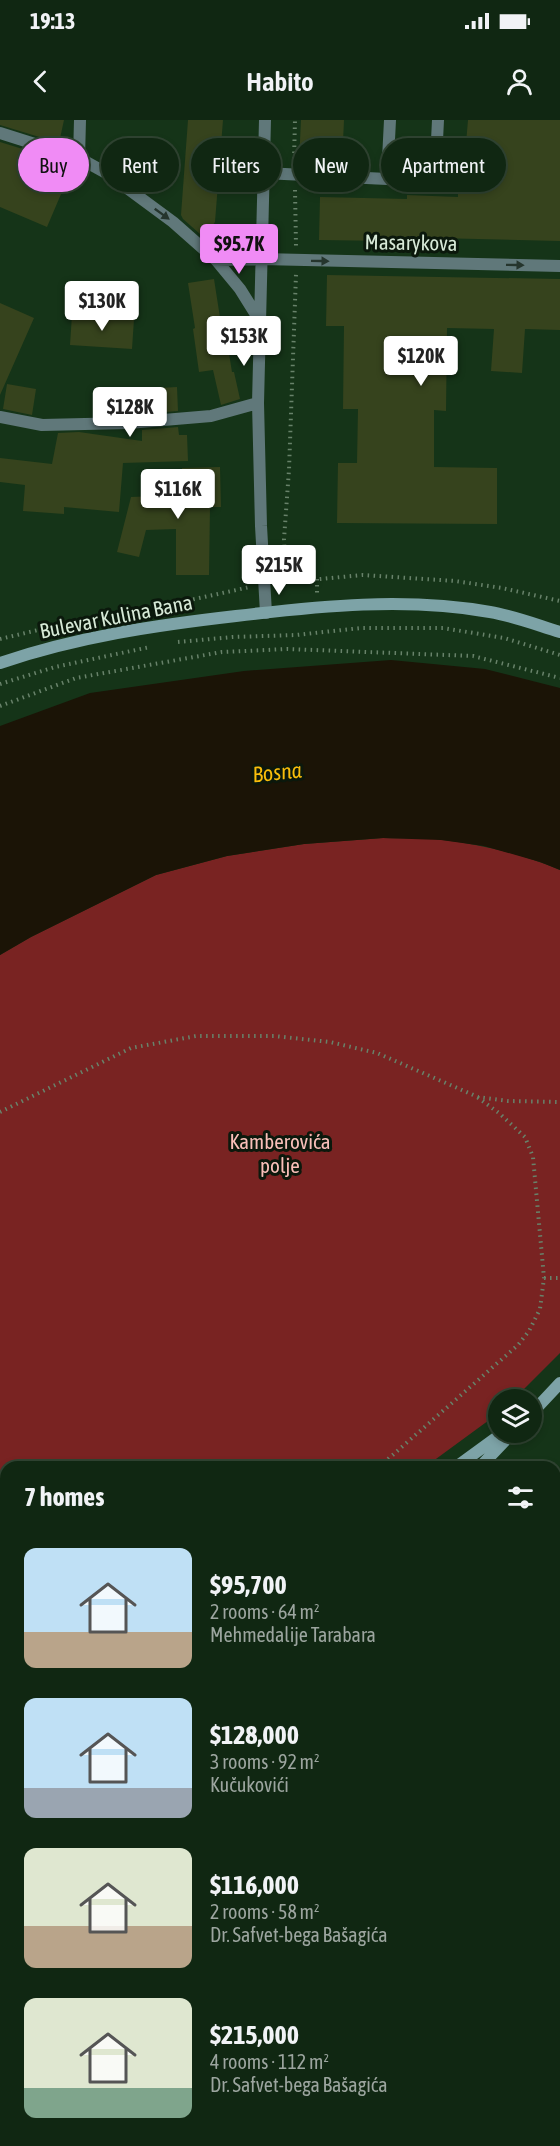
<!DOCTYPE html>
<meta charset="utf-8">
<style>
body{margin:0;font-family:"Asap Condensed",sans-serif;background:#192f1b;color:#f1f3f6;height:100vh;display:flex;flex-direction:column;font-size:22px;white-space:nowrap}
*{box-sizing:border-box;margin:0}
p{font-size:20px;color:#9ca59f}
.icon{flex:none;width:33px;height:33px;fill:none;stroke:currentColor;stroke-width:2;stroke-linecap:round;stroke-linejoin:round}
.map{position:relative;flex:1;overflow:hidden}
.sheet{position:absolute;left:0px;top:1341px;width:561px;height:686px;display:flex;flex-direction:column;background:#102712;border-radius:18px 18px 0 0;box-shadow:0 3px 9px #0003,0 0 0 2px #304432}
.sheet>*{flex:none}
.guide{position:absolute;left:18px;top:18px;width:525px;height:54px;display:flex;gap:12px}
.fabs{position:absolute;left:488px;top:1269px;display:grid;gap:12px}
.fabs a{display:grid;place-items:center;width:54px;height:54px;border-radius:50%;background:#102712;box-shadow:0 3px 9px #0003,0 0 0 2px #304432;font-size:30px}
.price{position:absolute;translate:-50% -51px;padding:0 14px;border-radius:6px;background:#fff;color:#222;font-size:20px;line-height:39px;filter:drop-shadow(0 2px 3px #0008)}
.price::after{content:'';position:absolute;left:50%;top:36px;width:18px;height:14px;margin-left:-9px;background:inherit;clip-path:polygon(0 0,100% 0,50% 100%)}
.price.current{background:#f08bf5;color:#111}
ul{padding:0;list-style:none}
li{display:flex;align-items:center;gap:18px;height:150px;padding:0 24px}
li span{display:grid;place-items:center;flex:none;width:168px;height:120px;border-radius:12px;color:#555}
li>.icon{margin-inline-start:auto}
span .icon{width:72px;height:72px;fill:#fffc;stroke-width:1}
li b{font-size:26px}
h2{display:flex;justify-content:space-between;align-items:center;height:72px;padding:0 24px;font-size:26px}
.pill{padding:0 21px;border-radius:27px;background:#102712;box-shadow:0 3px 9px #0003,0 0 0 2px #304432;font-size:21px;line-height:54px}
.pill.current{background:#f08bf5;color:#111}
.status{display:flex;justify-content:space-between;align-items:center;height:42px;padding:0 30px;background:#102712;direction:ltr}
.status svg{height:16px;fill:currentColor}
header{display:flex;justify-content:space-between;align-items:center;height:78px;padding:0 24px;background:#102712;font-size:27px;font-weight:600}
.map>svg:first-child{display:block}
.green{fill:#792322}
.water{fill:#1b1406}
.building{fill:#36431d}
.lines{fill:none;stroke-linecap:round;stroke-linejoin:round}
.path{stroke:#68826a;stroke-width:4;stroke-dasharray:1.5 4.5;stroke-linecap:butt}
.lane{stroke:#60787a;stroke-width:12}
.street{stroke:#60787a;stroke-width:12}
.secondary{stroke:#7da3a7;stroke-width:12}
.oneway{fill:#25352d}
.labels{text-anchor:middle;stroke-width:6;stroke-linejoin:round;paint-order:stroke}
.street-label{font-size:21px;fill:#d7e9d7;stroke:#0b180c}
.park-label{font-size:21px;fill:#f9bfb9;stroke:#0b180c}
.water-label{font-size:22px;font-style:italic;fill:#f9bd0b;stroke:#0b180c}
</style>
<div class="status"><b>19:13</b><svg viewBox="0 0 49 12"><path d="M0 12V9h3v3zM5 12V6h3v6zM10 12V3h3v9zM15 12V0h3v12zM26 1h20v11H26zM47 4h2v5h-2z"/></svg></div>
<header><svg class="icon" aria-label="back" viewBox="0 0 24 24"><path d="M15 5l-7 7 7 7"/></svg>Habito<svg class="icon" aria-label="person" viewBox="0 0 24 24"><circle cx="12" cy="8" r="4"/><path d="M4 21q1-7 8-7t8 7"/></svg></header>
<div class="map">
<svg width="560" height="2026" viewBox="0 0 560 2026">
<rect width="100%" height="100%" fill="#153418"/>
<path class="green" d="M383,718C403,719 424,717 443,720C483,725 523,734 560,750V1233L514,1279L498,1280L496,1295L425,1347H6V1570L0,1574V835L31,817L156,755L227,736L304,724Z
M560,1953V2026H542V2021L555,2020V1963Z"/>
<path class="water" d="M391,540L485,549L560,568V750L540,742L484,726L441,720L383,718L304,724L227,736L156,755L31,817L0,835V606L90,573L244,551Z"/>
<path class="building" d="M0,0H64L59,23L0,5Z
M188,0H223L215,102L209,111L200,114L183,99L181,95Z
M301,0H344L342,44L299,42Z
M468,0H560V121L391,117V121L319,120L320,77L407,79V75L458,77V59H463Z
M0,22L55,39L53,46L70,53L47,107L0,87Z
M327,155L560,159V210L525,209L522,253L491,251L494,209L447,208L446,291L434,290V347L497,348V404L337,403L338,343H357L358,289H343L344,206H326Z
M214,159L221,204L224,203L232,252H234L240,279L221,285L213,250L199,252L193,209L195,208L188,163Z
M0,183L34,198L0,275Z
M72,195L134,199L132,229L70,225Z
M7,264L36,269L32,295L3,289Z
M177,267L178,291L142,294L141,269Z
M178,307L179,315H187L188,341L123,343L119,392L64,387V394L23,391L25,365L0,362V338L52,344L58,313L79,312L142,321V310Z
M220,347L221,387H210L209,455H176V409L146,410L139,437L117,432L131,377L183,375L182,348Z"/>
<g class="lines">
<path class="path" d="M294,39L295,0
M295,70L296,126
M317,459V473
M286,462L284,419L289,350L296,154
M278,463L363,455L455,461L502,468L560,481
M158,487L250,467
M0,519L68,503L85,500
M178,522L233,517L296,515L361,508H443L504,518L560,535
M0,564L55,547L150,527
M0,586L76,558L222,532L288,529L473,536L560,558
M0,992L131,928L196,916H274L330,922L377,933L478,977L508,981L560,982
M544,1158H560
M387,1341H401L412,1347
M379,1347L518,1225L529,1211L540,1189L544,1158L533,1037L525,1017L499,993L477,977
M555,1424L560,1430"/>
<path class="lane" d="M555,1517L560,1523
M0,1534L6,1535
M555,1658L560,1661
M0,1674L6,1670
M555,1945L560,1935
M519,2026L521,2020"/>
<path class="street" d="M265,0L258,283L261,406L266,493
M0,13L79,38L108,54L173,102L216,140L240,169L260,201
M79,38L80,0
M264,53L387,59L390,0
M387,59L435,61L438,0
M216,140L262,139L560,146
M0,297L42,305L128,303L211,296L258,283"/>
<path class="secondary" d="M0,543C76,517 157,505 236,496C320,486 406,477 490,492C514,496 537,505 560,512
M531,1294L560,1263
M456,1347L504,1312
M480,1347L513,1312
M0,1594L6,1590
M0,1617L6,1614"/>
</g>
<defs><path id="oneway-solid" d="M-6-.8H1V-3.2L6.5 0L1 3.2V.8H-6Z" transform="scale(1.5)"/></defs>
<g class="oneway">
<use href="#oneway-solid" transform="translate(162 94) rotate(36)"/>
<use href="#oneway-solid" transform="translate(320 141) rotate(1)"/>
<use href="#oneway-solid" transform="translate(515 145) rotate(1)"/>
</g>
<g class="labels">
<g class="street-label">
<text transform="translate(411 123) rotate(1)" y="7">Masarykova</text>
<text transform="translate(116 497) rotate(-11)" y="7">Bulevar Kulina Bana</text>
</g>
<g class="park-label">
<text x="280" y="1029">Kamberovića<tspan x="280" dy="24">polje</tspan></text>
</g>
<g class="water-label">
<text transform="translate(277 652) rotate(-6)" y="8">Bosna</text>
</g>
</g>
</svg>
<div class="fabs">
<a><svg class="icon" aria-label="layers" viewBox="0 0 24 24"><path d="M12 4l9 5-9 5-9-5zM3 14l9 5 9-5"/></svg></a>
</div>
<b class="price current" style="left:239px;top:155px">$95.7K</b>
<b class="price" style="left:102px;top:212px">$130K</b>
<b class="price" style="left:244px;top:247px">$153K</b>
<b class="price" style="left:421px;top:267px">$120K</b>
<b class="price" style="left:130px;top:318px">$128K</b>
<b class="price" style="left:178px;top:400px">$116K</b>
<b class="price" style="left:279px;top:476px">$215K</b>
<div class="guide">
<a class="pill current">Buy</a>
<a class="pill">Rent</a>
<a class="pill">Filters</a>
<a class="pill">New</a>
<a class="pill">Apartment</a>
</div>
<section class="sheet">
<h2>7 homes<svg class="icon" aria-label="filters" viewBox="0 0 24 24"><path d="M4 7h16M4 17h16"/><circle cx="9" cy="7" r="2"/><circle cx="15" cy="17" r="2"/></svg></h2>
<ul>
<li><span style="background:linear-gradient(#bfe0f5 70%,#b9a48a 0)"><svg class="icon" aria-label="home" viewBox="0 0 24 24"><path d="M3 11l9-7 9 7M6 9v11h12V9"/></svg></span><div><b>$95,700</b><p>2 rooms · 64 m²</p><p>Mehmedalije Tarabara</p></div></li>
<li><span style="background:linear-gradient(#bfe0f5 75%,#9aa5b1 0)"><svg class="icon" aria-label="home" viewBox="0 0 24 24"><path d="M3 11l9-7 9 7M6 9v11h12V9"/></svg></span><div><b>$128,000</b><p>3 rooms · 92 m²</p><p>Kučukovići</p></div></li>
<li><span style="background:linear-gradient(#dfe7d0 65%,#b9a48a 0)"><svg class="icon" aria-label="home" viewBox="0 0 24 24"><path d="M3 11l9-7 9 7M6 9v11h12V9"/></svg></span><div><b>$116,000</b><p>2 rooms · 58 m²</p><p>Dr. Safvet-bega Bašagića</p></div></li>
<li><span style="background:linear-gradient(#dfe7d0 75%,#7fa58c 0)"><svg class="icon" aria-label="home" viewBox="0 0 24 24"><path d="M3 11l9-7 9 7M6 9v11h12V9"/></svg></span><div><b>$215,000</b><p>4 rooms · 112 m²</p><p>Dr. Safvet-bega Bašagića</p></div></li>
</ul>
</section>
</div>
